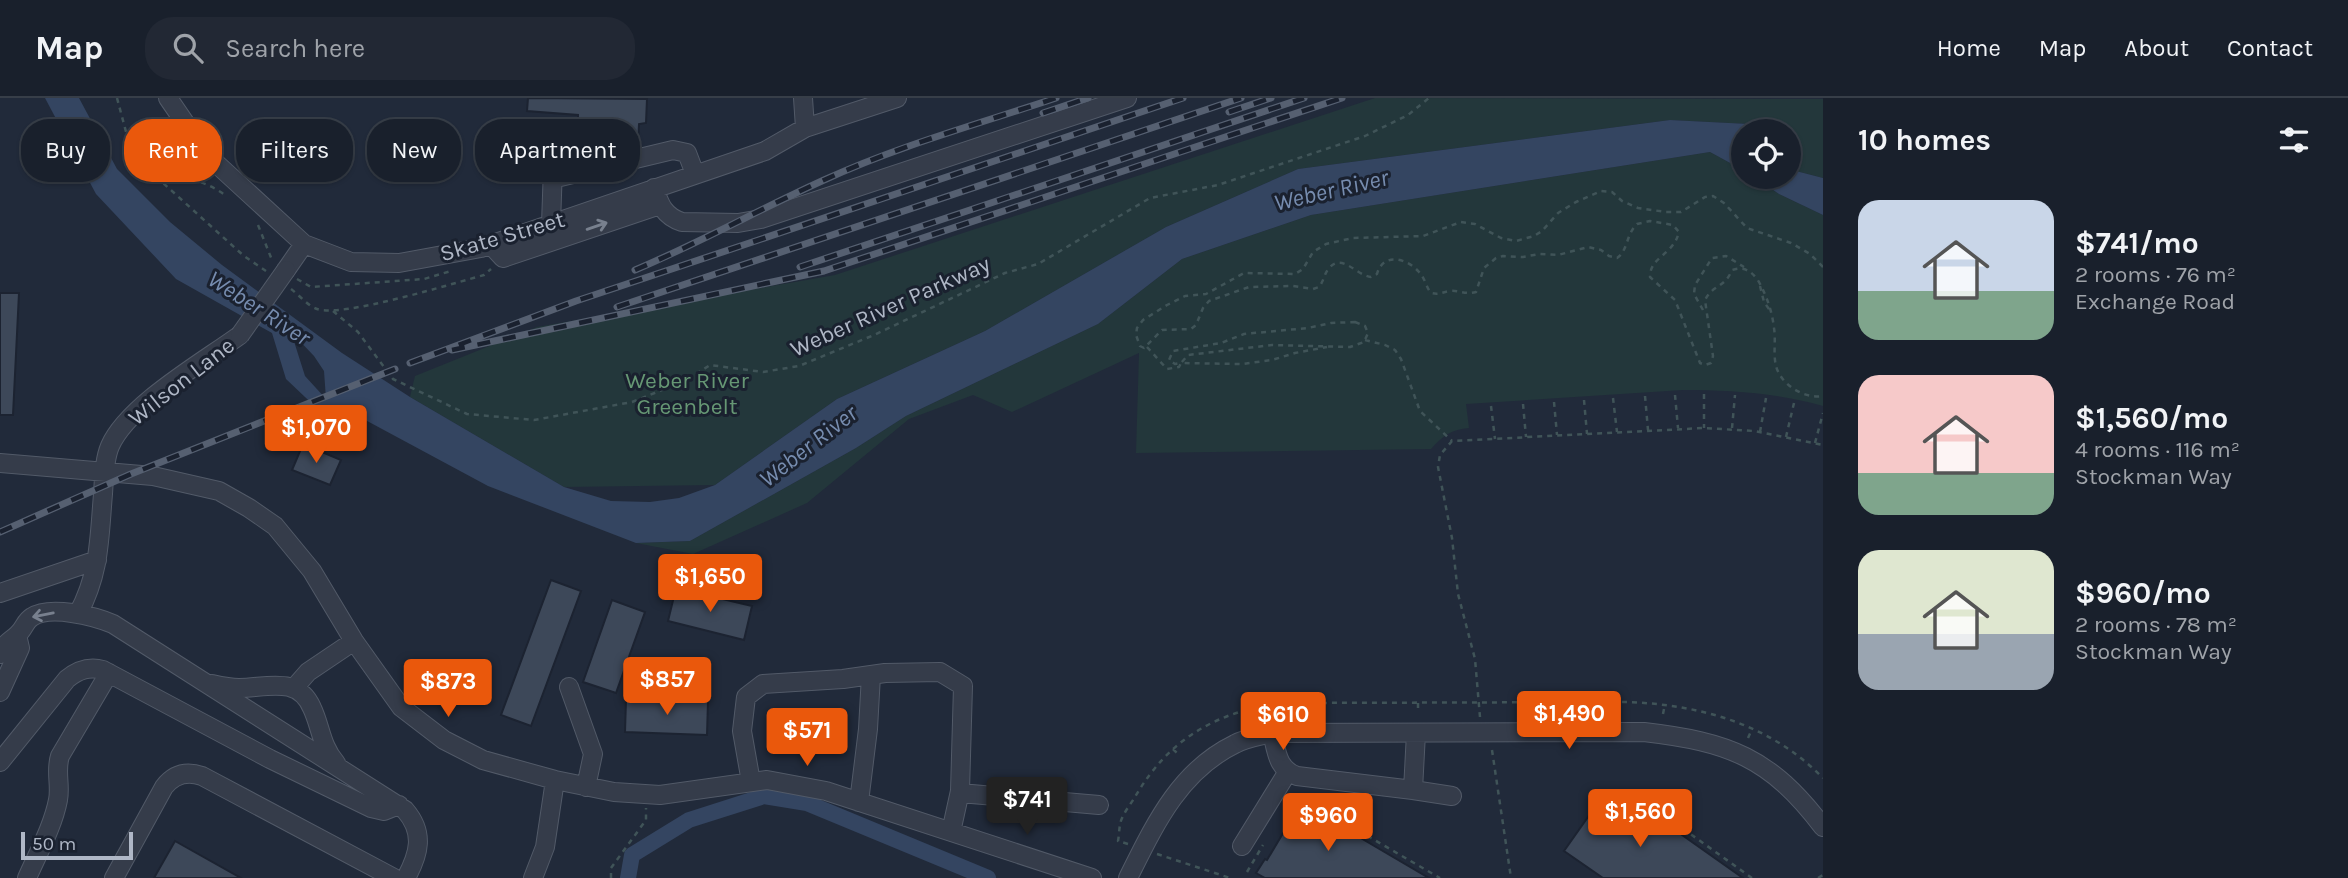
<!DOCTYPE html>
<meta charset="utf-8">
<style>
body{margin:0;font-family:Karla,sans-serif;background:#222834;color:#f1f3f6;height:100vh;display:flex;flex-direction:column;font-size:26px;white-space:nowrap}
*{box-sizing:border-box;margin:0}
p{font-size:23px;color:#9fa3a9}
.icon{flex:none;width:38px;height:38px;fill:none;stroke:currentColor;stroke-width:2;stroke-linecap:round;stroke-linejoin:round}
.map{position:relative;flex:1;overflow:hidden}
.panel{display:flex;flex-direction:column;background:#19202c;width:525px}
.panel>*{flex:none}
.banner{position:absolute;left:21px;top:21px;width:665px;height:63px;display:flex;gap:14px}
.controls{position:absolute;left:1731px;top:21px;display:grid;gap:14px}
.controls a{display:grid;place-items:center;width:70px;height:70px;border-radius:50%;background:#19202c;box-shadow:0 2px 5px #0004,0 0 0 2px #373e48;font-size:35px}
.scale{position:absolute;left:21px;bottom:18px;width:112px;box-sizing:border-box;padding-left:7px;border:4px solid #afb7c6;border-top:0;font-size:19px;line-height:24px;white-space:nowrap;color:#afb7c6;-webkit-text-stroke:5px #1a212f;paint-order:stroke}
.price{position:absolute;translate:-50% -60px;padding:0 16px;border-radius:7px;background:#ea580c;color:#fff;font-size:23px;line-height:46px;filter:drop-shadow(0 2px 4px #0008)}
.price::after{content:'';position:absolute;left:50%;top:42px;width:21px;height:16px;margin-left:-10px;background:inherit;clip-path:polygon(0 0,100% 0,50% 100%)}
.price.active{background:#222;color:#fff}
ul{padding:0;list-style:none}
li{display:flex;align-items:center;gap:21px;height:175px;padding:0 35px}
li span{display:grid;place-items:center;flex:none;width:196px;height:140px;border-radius:21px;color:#555}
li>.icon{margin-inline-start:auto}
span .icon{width:84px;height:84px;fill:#fffc;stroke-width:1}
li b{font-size:30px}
h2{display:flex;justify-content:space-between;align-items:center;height:84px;padding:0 35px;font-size:30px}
.pill{padding:0 24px;border-radius:28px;background:#19202c;box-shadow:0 2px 5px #0004,0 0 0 2px #373e48;font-size:24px;line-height:63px}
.pill.active{background:#ea580c;color:#fff}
header{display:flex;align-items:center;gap:42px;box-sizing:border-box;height:98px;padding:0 35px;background:#19202c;border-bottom:2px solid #373e48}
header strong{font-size:33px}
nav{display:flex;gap:38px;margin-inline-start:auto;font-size:24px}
.search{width:490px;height:63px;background:#222834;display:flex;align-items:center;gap:18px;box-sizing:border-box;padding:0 24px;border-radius:28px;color:#9fa3a9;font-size:26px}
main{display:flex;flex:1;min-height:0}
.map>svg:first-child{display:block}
.green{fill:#23373b}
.water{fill:#344561;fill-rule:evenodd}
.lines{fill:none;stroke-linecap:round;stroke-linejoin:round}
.canal{stroke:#344561;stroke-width:16}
.building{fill:#3d4859;stroke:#1c2331;stroke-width:2}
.minor-casing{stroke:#525a68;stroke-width:20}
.path{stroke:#405458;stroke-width:2.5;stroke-dasharray:5 5;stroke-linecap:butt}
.minor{stroke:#353c4a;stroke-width:18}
.rail-casing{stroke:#566071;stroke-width:7}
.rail{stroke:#1a212f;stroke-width:4.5;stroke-dasharray:13;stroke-linecap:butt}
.minor-bridge-casing{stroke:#525a68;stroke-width:20;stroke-linecap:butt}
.minor-bridge{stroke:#353c4a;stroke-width:18}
.oneway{stroke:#78808e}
.labels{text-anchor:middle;stroke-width:6;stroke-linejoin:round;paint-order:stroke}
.street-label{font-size:23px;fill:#afb7c6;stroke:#1a212f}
.park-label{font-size:23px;fill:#669774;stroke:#1a212f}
.water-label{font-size:24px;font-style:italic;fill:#768caf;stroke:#1a212f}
</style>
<header>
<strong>Map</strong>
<div class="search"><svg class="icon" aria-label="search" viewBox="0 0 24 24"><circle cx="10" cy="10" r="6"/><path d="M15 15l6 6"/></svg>Search here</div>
<nav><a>Home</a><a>Map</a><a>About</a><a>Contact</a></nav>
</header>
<main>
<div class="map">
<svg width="1823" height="780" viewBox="0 0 1823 780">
<rect width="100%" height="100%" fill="#212a3a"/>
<path class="green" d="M1375,0L1823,1V80L1796,73L1789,68L1788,33H1753L1749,26L1670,22L1298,71L1166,129L985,233L837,301L715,387L564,389L410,299L415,278L537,229L835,177Z
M1710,54L1743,72V79H1754L1779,96L1823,117V308C1778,295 1729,292 1683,292L1466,306L1469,330C1452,331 1442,338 1431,351L1136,355L1139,255L1012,314L973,297L909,321L807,405L693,456L636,445L690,443L856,350L906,318L1098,226L1182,161L1311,117Z"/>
<path class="water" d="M45,0H79L117,71L170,124L222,167L342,255L410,299L564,389L611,403L650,404L679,400L715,387L837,301L985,233L1166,129L1298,71L1670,22L1749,26L1753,33H1743V72L1710,54L1311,117L1182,161L1098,226L906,318L856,350L690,443L636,445L488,388L356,317H324L286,281L272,235L176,181L96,96ZM291,234L314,258L324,273L326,301L305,278Z
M1789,68L1796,73L1823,80V117L1779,96L1754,79H1788Z"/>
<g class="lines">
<path class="canal" d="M628,780L632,757L689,722L764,698L807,705L988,780"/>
</g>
<path class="building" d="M528,0L647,1L646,25L639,26L638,49L625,52L588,50L589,31L578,30V17L527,13Z
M0,195H19L13,317H0Z
M303,346L341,362L330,387L292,372Z
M551,482L581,493L531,628L501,617Z
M676,490L752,508L744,542L668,523Z
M612,502L645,514L616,595L583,584Z
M626,601L708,603L707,637L625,634Z
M1600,702L1630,724L1641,708L1743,780H1603L1564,753Z
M1301,705L1429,780H1265L1256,775L1265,761L1267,762Z
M175,743L241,780H154Z"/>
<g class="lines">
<defs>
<path id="minor" d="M168,0L207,57L304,146L351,164L399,165L481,150L765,53L805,30L897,0
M803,0L805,30
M552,81L673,52L687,55L695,76
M654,90C660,107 664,118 682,124L738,125L761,121L1127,0
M551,126L554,40
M491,147L503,160L660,107
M286,172L304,146
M0,365L153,378L219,393L249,410L275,428L312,473L354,543L401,609L444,642L483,662L555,682L614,694L660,697L767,682L826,693L1092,780
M0,495L97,462
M78,516C100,474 99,443 103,396C104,381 104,362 110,348C128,307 203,264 240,237
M0,556C6,543 10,544 18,536C24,531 25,523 32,519C50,507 94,518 113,526L405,712C425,735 419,756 406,780
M212,586C221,588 230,590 239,590C266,590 298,577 312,610C321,629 321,648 336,665
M569,589L593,656L586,689
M294,590L308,574L354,543
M0,594L20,550L17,537
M1272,635C1277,654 1277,671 1297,678L1413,692L1416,635
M0,664L67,581C78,572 89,568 103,572L270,661L371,710L384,713L399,707
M751,684L742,633L746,599L763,586L843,581L885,575L940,574L963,588L960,693L951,734
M1413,692L1452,698
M960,695L1099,707
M859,704L868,631L871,577
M1242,748L1287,675
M27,780C38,755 53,728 58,702C61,687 55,673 60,658L109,575
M114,780L164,689C174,676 187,673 202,678L394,780
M533,780L545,749L555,682
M1128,780C1154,728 1179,673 1235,646C1246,640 1260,638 1272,635L1644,634C1729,644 1770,659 1823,729"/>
</defs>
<use href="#minor" class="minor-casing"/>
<path class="path" d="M117,0L129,45L152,75L244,158L266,173
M152,75C179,78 203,81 225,97
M258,127L272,162
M1823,169L1810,156L1791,145L1747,130L1724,105L1713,98L1705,99L1681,114H1666L1638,110L1622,103L1612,94L1601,93L1576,104L1558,115L1542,133L1534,138L1516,143L1501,140L1475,126L1461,124L1423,138L1353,140L1326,146L1313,154L1303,171L1295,176L1244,175L1206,196L1185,198L1167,207L1143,222L1137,230L1136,237L1140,248L1144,250L1162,232L1191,231L1196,227L1203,210L1209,203L1249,189L1293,188L1313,191L1319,189C1324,183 1324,175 1330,169C1343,156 1356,177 1371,179L1377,176C1383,154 1407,160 1419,174C1425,180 1426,189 1431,195C1440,197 1442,194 1450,193C1459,192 1466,197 1476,194L1484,170L1496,160L1503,158L1523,159L1539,156L1558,157L1588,149L1601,152L1609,158L1617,160C1628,153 1626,136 1637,126L1650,123L1673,127L1679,134C1673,158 1650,158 1650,179L1675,202L1700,265L1705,267L1711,265L1713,258L1705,202C1713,186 1724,191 1732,172C1744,168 1752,173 1759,184C1767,199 1772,213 1774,230C1776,242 1773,256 1776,268C1781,287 1804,301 1823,298
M297,181L311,189L424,181L451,173
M1760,188L1764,204L1769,211
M291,191C299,197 308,208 317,211C342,220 454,185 484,177L491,171
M1703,212L1694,196L1695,187L1712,160L1726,158L1744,169
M333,213L358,234L393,281L467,316L534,322L632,304L687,282L710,267L763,274L799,268L874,237L1005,175L1038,166L1150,100L1218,87L1365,38L1408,17L1429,0
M1355,224L1365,228L1368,235L1364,244L1350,249L1272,247L1188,257L1181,265L1175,266L1169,262L1173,253L1221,245L1244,236L1308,230L1331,225Z
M1365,242L1385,247L1395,252L1401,261L1420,313L1452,343
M1147,249L1167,271L1179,269L1181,265L1242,266L1272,262L1295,255L1327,249
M1704,296V330
M1675,297L1678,330
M1645,298L1648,332
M1613,300L1617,334
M1584,302L1587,336
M1554,304L1557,337
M1523,306L1526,339
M1491,308L1495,341
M1732,330L1735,297
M1760,334L1766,300
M1786,339L1794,305
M1815,345L1823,315
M1548,604L1549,614
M1295,605V615
M1418,605V614
M1663,616L1665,606
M1480,619L1475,561L1458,496L1452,440L1438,369L1440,357L1452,343L1704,330L1754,333L1823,347
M1748,640L1752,631
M1173,651L1179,657
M1492,652L1511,780
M1304,696L1366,732L1364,736L1440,780
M1644,710L1647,705L1752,780
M1128,746L1118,743C1119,738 1119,732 1120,727C1121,718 1130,707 1135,699C1169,640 1219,612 1285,605L1628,604C1701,607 1770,626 1823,680
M1157,756L1230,780
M1247,774L1263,747
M611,780V770L646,722V710
M1818,780L1823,777"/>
<use href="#minor" class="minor"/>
<defs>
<path id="rail" d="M1229,14L1271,0
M1043,15L1088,0
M800,169L1304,0
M635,172C699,145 760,111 824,82C898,48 978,26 1056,0
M617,209L1241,0
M452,252L824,173L1342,0
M410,265L576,203L1183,0
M0,434L131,376L395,271"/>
</defs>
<use href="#rail" class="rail-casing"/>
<use href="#rail" class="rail"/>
<defs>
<path id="minor-bridge" d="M240,237L286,172"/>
</defs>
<use href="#minor-bridge" class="minor-bridge-casing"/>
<use href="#minor-bridge" class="minor-bridge"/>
</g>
<defs><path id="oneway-shaft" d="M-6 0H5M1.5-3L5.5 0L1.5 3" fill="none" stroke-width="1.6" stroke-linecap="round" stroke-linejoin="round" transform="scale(1.75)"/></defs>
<g class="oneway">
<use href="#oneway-shaft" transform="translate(597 128) rotate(-19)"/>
<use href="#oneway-shaft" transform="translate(43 517) rotate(169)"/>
</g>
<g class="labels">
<g class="street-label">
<text transform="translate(502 138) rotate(-16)" y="8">Skate Street</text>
<text transform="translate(890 208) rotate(-24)" y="8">Weber River Parkway</text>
<text transform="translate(181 283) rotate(-38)" y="8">Wilson Lane</text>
</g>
<g class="park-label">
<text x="687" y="290">Weber River<tspan x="687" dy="26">Greenbelt</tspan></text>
</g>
<g class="water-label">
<text transform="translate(1331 92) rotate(-13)" y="8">Weber River</text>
<text transform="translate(259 210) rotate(33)" y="8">Weber River</text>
<text transform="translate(808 348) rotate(-38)" y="8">Weber River</text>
</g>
</g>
</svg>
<div class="controls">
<a><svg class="icon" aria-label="locate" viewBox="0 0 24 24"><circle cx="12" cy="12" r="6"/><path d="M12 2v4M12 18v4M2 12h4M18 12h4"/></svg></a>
</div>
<div class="scale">50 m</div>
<b class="price" style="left:316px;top:367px">$1,070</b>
<b class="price" style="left:710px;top:516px">$1,650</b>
<b class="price" style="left:667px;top:619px">$857</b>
<b class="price" style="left:448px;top:621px">$873</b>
<b class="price" style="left:1569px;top:653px">$1,490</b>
<b class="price" style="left:1283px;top:654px">$610</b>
<b class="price" style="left:807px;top:670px">$571</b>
<b class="price active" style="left:1027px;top:739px">$741</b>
<b class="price" style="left:1640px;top:751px">$1,560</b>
<b class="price" style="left:1328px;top:755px">$960</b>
<div class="banner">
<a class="pill">Buy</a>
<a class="pill active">Rent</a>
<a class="pill">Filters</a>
<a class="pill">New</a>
<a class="pill">Apartment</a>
</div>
</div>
<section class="panel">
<h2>10 homes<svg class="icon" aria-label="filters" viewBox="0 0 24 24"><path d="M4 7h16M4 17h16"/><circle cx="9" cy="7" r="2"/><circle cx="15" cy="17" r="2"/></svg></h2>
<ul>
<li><span style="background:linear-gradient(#c9d6e8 65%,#7fa58c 0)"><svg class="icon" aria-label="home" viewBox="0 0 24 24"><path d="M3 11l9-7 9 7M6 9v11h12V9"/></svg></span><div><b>$741/mo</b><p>2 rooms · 76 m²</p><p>Exchange Road</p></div></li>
<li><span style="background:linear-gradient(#f6c9c9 70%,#7fa58c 0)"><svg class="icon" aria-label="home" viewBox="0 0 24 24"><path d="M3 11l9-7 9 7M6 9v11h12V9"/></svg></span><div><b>$1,560/mo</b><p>4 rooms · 116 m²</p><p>Stockman Way</p></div></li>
<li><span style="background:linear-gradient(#dfe7d0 60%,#9aa5b1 0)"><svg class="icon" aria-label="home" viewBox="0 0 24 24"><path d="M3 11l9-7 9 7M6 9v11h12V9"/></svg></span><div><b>$960/mo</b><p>2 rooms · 78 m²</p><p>Stockman Way</p></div></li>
</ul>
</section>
</main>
